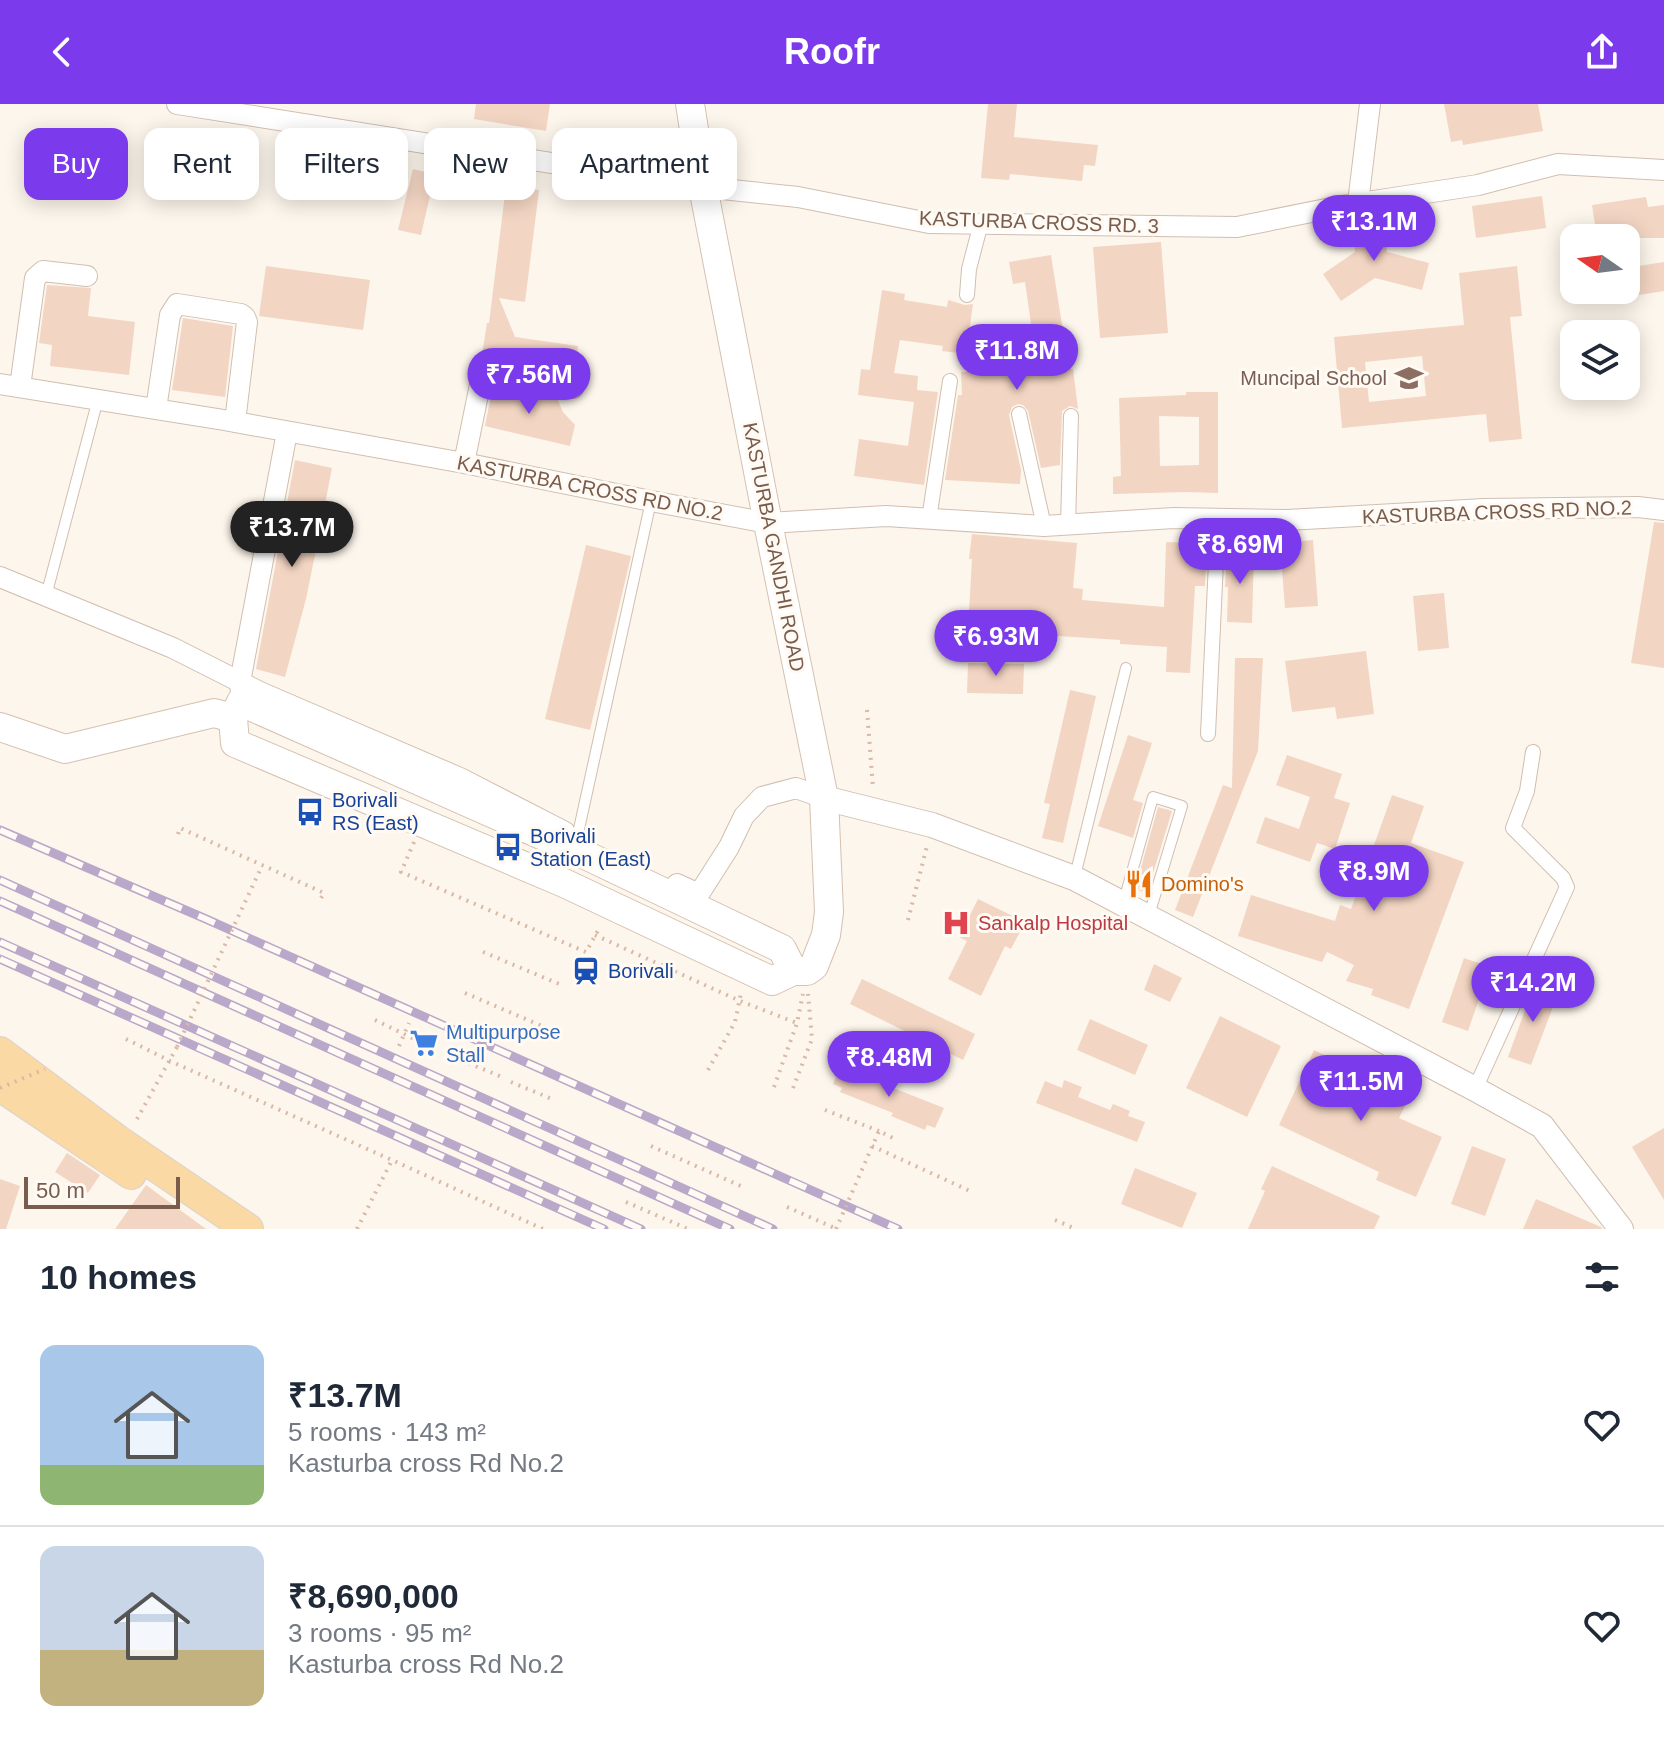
<!DOCTYPE html>
<meta charset="utf-8">
<style>
body{margin:0;font-family:Arial,sans-serif;background:#f2f2f3;color:#1f2937;height:100vh;display:flex;flex-direction:column;font-size:30px;white-space:nowrap}
*{box-sizing:border-box;margin:0}
p{font-size:26px;color:#747a83}
.icon{flex:none;width:44px;height:44px;fill:none;stroke:currentColor;stroke-width:2;stroke-linecap:round;stroke-linejoin:round}
.map{position:relative;height:1125px;overflow:hidden}
.drawer{display:flex;flex-direction:column;background:#fff;flex:1}
.drawer>*{flex:none}
.banner{position:absolute;left:24px;top:24px;width:800px;height:72px;display:flex;gap:16px}
.needle{width:52px;rotate:284deg}
.buttons{position:absolute;left:1560px;top:120px;display:grid;gap:16px}
.buttons a{display:grid;place-items:center;width:80px;height:80px;border-radius:16px;background:#fff;box-shadow:0 4px 20px #0003;font-size:40px}
.scale{position:absolute;left:24px;bottom:20px;width:156px;box-sizing:border-box;padding-left:8px;border:4px solid #7a5c4d;border-top:0;font-size:22px;line-height:28px;white-space:nowrap;color:#7a5c4d;-webkit-text-stroke:6px #fffaf3;paint-order:stroke}
.price{position:absolute;translate:-50% -68px;padding:0 18px;border-radius:28px;background:#7c3aed;color:#fff;font-size:26px;line-height:52px;filter:drop-shadow(0 2px 4px #0008)}
.price::after{content:'';position:absolute;left:50%;top:48px;width:24px;height:18px;margin-left:-12px;background:inherit;clip-path:polygon(0 0,100% 0,50% 100%)}
.price.on{background:#222;color:#fff}
ul{padding:0;list-style:none}
li{display:flex;align-items:center;gap:24px;height:200px;padding:0 40px}
li+li{border-top:2px solid #e0e1e3}
li span{display:grid;place-items:center;flex:none;width:224px;height:160px;border-radius:16px;color:#555}
li>.icon{margin-inline-start:auto}
span .icon{width:96px;height:96px;fill:#fffc;stroke-width:1}
li b{font-size:34px}
h2{display:flex;justify-content:space-between;align-items:center;height:96px;padding:0 40px;font-size:34px}
.chip{padding:0 28px;border-radius:16px;background:#fff;box-shadow:0 4px 20px #0003;font-size:28px;line-height:72px}
.chip.on{background:#7c3aed;color:#fff}
header{display:flex;justify-content:space-between;align-items:center;height:104px;padding:0 40px;background:#7c3aed;color:#fff;font-size:36px;font-weight:600}
.map>svg:first-child{display:block}
.building{fill:#f3d5c3;fill-rule:evenodd}
.lines{fill:none;stroke-linecap:round;stroke-linejoin:round}
.service-casing{stroke:#d1beb0;stroke-width:12}
.pedestrian-casing{stroke:#d1beb0;stroke-width:16}
.minor-casing{stroke:#d1beb0;stroke-width:22}
.tertiary-casing{stroke:#d1beb0;stroke-width:26}
.secondary-casing{stroke:#d6c0b0;stroke-width:30}
.primary-casing{stroke:#dad1cd;stroke-width:32}
.path{stroke:#d9b8a5;stroke-width:4;stroke-dasharray:2 6;stroke-linecap:butt}
.service{stroke:#fff;stroke-width:10}
.pedestrian{stroke:#fff;stroke-width:14}
.minor{stroke:#fff;stroke-width:20}
.tertiary{stroke:#fff;stroke-width:24}
.secondary{stroke:#fff;stroke-width:28}
.primary{stroke:#fbd9a5;stroke-width:30}
.rail-casing{stroke:#b9a8c9;stroke-width:9}
.rail{stroke:#fffaf3;stroke-width:6;stroke-dasharray:18;stroke-linecap:butt}
.path-bridge{stroke:#d9b8a5;stroke-width:4;stroke-dasharray:2 6;stroke-linecap:butt}
.labels{text-anchor:middle;stroke-width:6;stroke-linejoin:round;paint-order:stroke}
.street-label{font-size:20px;fill:#7a5c4d;stroke:#fffaf3}
.education-label{font-size:20px;fill:#785e54;stroke:#fffaf3;text-anchor:end}
.transit-label{font-size:20px;fill:#164399;stroke:#fffaf3;text-anchor:start}
.food-label{font-size:20px;fill:#c56008;stroke:#fffaf3;text-anchor:start}
.health-label{font-size:20px;fill:#be3a42;stroke:#fffaf3;text-anchor:start}
.shop-label{font-size:20px;fill:#366cbe;stroke:#fffaf3;text-anchor:start}
</style>
<header><svg class="icon" aria-label="back" viewBox="0 0 24 24"><path d="M15 5l-7 7 7 7"/></svg>Roofr<svg class="icon" aria-label="share" viewBox="0 0 24 24"><path d="M12 15V3M7 8l5-5 5 5M5 13v7h14v-7"/></svg></header>
<div class="map">
<svg width="1664" height="1125" viewBox="0 0 1664 1125">
<rect width="100%" height="100%" fill="#fdf6ec"/>
<path class="building" d="M476,0H550L546,27L474,15Z
M988,0H1017L1014,33L1098,41L1095,62L1084,61L1082,77L1010,70L1009,76L981,74Z
M1444,0H1538L1543,27L1463,41L1462,36L1451,38Z
M413,65L435,70L421,131L398,126Z
M506,82L539,86L525,198L499,194L515,233L578,242L575,265L544,260L546,265L482,251L487,219H489Z
M1542,92L1546,124L1476,134L1472,102Z
M1646,93L1648,103L1664,101V134H1597L1592,101Z
M1383,116L1387,148L1429,159L1422,186L1375,174L1341,197L1323,170L1355,148L1352,120Z
M1161,138L1168,229L1100,234L1093,143Z
M1051,151L1069,265H1073L1078,305L1070,302L1062,307L1060,361L1041,364L1028,307L1023,301L1018,300L1012,303L1009,311L1021,366L1020,380L945,376L958,291H962L961,268L1026,265L1020,229L1032,227L1025,178L1013,180L1009,158Z
M1664,158V187L1626,193V164Z
M266,162L370,176L363,226L259,212Z
M1517,162L1522,212L1510,213L1522,335L1489,338L1486,310L1342,324L1334,233L1464,221L1459,169ZM1422,252L1426,292L1369,298L1365,258Z
M47,181L91,184L88,212L135,218L129,271L50,262L52,241L39,239Z
M882,186L905,190L904,196L947,203L948,196L965,201L973,200L966,250L942,247L943,242L900,236L894,269L918,272L917,286L938,288L924,381L854,372L859,335L908,342L914,298L858,291L861,265L870,266Z
M183,214L233,222L225,293L172,286Z
M493,281L557,294L563,308L575,321L570,342L485,322Z
M1186,288H1218V389L1186,388L1113,390V373L1121,372L1119,294L1186,291ZM1159,312L1199,313V361L1160,362Z
M295,356L332,364L325,400L310,397L303,428L319,431L306,495L285,573L256,565Z
M1654,418L1664,419V564L1631,559Z
M972,430L1077,439L1073,484L1083,485L1082,496L1164,503L1166,438L1207,440L1205,482H1195L1190,569L1166,568L1167,543L1120,540V536L968,526L972,455H969Z
M1313,436L1318,502L1285,504L1280,439Z
M586,441L631,452L590,626L545,615Z
M1227,447L1254,448L1252,519L1227,518L1228,483H1225Z
M1444,489L1449,544L1418,547L1413,492Z
M1366,547L1374,610L1337,615L1335,603L1292,608L1285,557Z
M1235,554H1263L1258,647L1193,813L1175,806L1223,681L1232,684Z
M968,559L1024,560L1023,590L967,589Z
M1070,586L1096,592L1063,739L1042,734L1050,700L1044,699Z
M1128,631L1152,639L1133,696L1143,699L1133,734L1098,722Z
M1287,651L1342,670L1334,694L1350,699L1335,745L1317,739L1310,758L1256,739L1265,713L1299,725L1310,693L1276,681Z
M1392,691L1424,702L1411,739L1464,758L1409,905L1371,891L1373,885L1346,877L1354,861L1327,848L1322,858L1238,832L1251,791L1335,817L1340,801L1351,805Z
M1158,703L1172,707L1147,789L1135,785Z
M978,795L1025,818L1011,845L1005,842L981,892L948,875L967,837L959,833Z
M1464,854L1490,863L1468,927L1442,918Z
M1154,860L1182,874L1170,898L1144,886Z
M862,875L975,930L963,956L850,900Z
M1535,879L1559,887L1531,961L1508,953Z
M1220,912L1281,942L1247,1013L1186,984Z
M1090,915L1148,941L1135,971L1077,946Z
M1314,946L1410,992L1399,1014L1442,1033L1416,1093L1376,1076L1379,1068L1279,1021Z
M840,963L944,1004L935,1024L927,1021L925,1026L891,1012L893,1009L840,988L842,984L833,980Z
M1064,976L1082,983L1078,993L1110,1006L1113,1000L1130,1007L1128,1012L1145,1018L1137,1038L1036,999L1045,977L1062,984Z
M1664,1024V1096L1632,1043Z
M1472,1042L1506,1055L1485,1112L1451,1100Z
M67,1049L100,1071L88,1089L55,1068Z
M1272,1062L1380,1112L1374,1125H1248L1265,1087L1261,1085Z
M1135,1064L1197,1089L1182,1124L1121,1100Z
M0,1075L20,1082L6,1125H0Z
M146,1081L206,1125H115Z
M1536,1095L1601,1123L1602,1125H1523Z"/>
<g class="lines">
<defs>
<path id="service" d="M46,492L98,295
M577,734L651,397
M1075,772L1126,564
M1123,800L1153,693L1182,702L1149,811"/>
<path id="pedestrian" d="M967,191L969,165L981,119
M1019,310L1044,422
M929,415L950,277
M1068,421L1071,312
M1208,630L1218,415
M1475,985L1567,783L1563,774L1513,724L1527,687L1533,648"/>
<path id="minor" d="M177,0L703,83L798,93L929,119L1237,123L1341,102L1478,81L1558,60L1664,66
M1358,99L1370,0
M0,280L224,316L464,359L651,397L768,419L886,412L1044,422L1174,414L1287,416L1484,405L1638,403L1664,406
M20,283L35,174L43,167L87,172
M156,305L170,211L177,200L241,210L245,213L247,218L235,318
M464,359L482,271L486,266L573,284
M0,473L173,544L260,588L460,674L565,728
M241,590L240,578L287,328
M677,780L699,790L729,743L744,712L762,693L796,684L824,694"/>
<path id="tertiary" d="M824,694L932,721L1074,774L1475,985L1542,1022L1621,1125"/>
<path id="secondary" d="M690,0L703,83L768,419L824,694L829,808L826,831L814,862L807,867H793L772,877L564,779L235,639L233,614L241,598L575,746L782,845L793,867
M0,623L65,645L214,609L233,614"/>
<path id="primary" d="M0,948L120,1038L248,1125
M0,982L131,1070"/>
</defs>
<use href="#service" class="service-casing"/>
<use href="#pedestrian" class="pedestrian-casing"/>
<use href="#minor" class="minor-casing"/>
<use href="#tertiary" class="tertiary-casing"/>
<use href="#secondary" class="secondary-casing"/>
<use href="#primary" class="primary-casing"/>
<path class="path" d="M867,606L873,684
M178,730L180,724L324,789L321,794
M414,738L401,768L586,848L600,823
M908,816L927,742
M595,831L740,897L797,919
M483,848L564,882
M465,889L549,925
M375,916L439,947
M126,935L170,957L392,1056L543,1125
M399,942L409,919
M461,956L502,973
M708,966L735,918L741,889
M511,978L552,995
M774,983L797,919L803,890
M793,984L812,935L808,890
M825,1006L879,1027
M137,1015L177,943
M651,1042L741,1082
M872,1042L970,1087
M626,1098L688,1125
M787,1103L837,1125
M1055,1116L1076,1125
M357,1125L392,1056"/>
<use href="#service" class="service"/>
<use href="#pedestrian" class="pedestrian"/>
<use href="#minor" class="minor"/>
<use href="#tertiary" class="tertiary"/>
<use href="#secondary" class="secondary"/>
<use href="#primary" class="primary"/>
<defs>
<path id="rail" d="M0,726L206,815L898,1125
M0,776L773,1125
M0,797L730,1125
M0,838L641,1125
M0,855L604,1125"/>
</defs>
<use href="#rail" class="rail-casing"/>
<use href="#rail" class="rail"/>
<path class="path-bridge" d="M177,943L262,762
M0,984L45,965
M836,1125L879,1027L895,1035"/>
</g>
<defs>
<symbol id="school-bare" viewBox="-9 -9 18 18"><path d="M0-5L7-2L0 1L-7-2ZM-4 1L0 2.5L4 1V4Q0 6-4 4Z" fill="#8d6e63" stroke="#fffaf3" stroke-width="2.5" paint-order="stroke"/></symbol>
<symbol id="bus-bare" viewBox="-9 -9 18 18"><path d="M-5-6H5V4H4V6H2V4H-2V6H-4V4H-5ZM-3.5-4V0h7V-4ZM-3.5 1.2v1.5H-2V1.2ZM2 1.2v1.5H3.5V1.2Z" fill="#1a4fb4" stroke="#fffaf3" stroke-width="2.5" paint-order="stroke"/></symbol>
<symbol id="restaurant-bare" viewBox="-9 -9 18 18"><path d="M-5-6h1v4h1v-4h1v4h1v-4h1v5L-1.5 .5V6h-2V.5L-5-1ZM5-6V6H3V1.5H1.5Q1.5-4 5-6Z" fill="#e8710a" stroke="#fffaf3" stroke-width="2.5" paint-order="stroke"/></symbol>
<symbol id="hospital-bare" viewBox="-9 -9 18 18"><path d="M-5-5h3v3.5h4V-5h3V5h-3V1.5h-4V5h-3Z" fill="#e0444e" stroke="#fffaf3" stroke-width="2.5" paint-order="stroke"/></symbol>
<symbol id="station-bare" viewBox="-9 -9 18 18"><path d="M-3-6H3Q5-6 5-4V2Q5 4 3 4L4.5 6H3L1.5 4h-3L-3 6H-4.5L-3 4Q-5 4-5 2V-4Q-5-6-3-6ZM-3.5-4v3h7v-3ZM-3.5 1v1.5H-2V1ZM2 1v1.5H3.5V1Z" fill="#1a4fb4" stroke="#fffaf3" stroke-width="2.5" paint-order="stroke"/></symbol>
<symbol id="supermarket-bare" viewBox="-9 -9 18 18"><path d="M-6-5.5h2.5l.6 2H6L4.5 2H-2.5L-4.4-4H-6ZM-1.5 3.2a1.3 1.3 0 1 0 .1 0ZM3 3.2a1.3 1.3 0 1 0 .1 0Z" fill="#3f7fe0" stroke="#fffaf3" stroke-width="2.5" paint-order="stroke"/></symbol>
</defs>
<g fill-rule="evenodd">
<use href="#school-bare" x="1389" y="254" width="40" height="40"/>
<use href="#bus-bare" x="290" y="688" width="40" height="40"/>
<use href="#bus-bare" x="488" y="723" width="40" height="40"/>
<use href="#restaurant-bare" x="1119" y="760" width="40" height="40"/>
<use href="#hospital-bare" x="936" y="799" width="40" height="40"/>
<use href="#station-bare" x="566" y="847" width="40" height="40"/>
<use href="#supermarket-bare" x="404" y="919" width="40" height="40"/>
</g>
<g class="labels">
<g class="street-label">
<text transform="translate(1039 118) rotate(2)" y="7">KASTURBA CROSS RD. 3</text>
<text transform="translate(590 384) rotate(11)" y="7">KASTURBA CROSS RD NO.2</text>
<text transform="translate(1497 408) rotate(-2)" y="7">KASTURBA CROSS RD NO.2</text>
<text transform="translate(774 443) rotate(79)" y="7">KASTURBA GANDHI ROAD</text>
</g>
<g class="education-label">
<text x="1387" y="281">Muncipal School</text>
</g>
<g class="transit-label">
<text x="332" y="703">Borivali<tspan x="332" dy="23">RS (East)</tspan></text>
<text x="530" y="739">Borivali<tspan x="530" dy="23">Station (East)</tspan></text>
<text x="608" y="874">Borivali</text>
</g>
<g class="food-label">
<text x="1161" y="787">Domino's</text>
</g>
<g class="health-label">
<text x="978" y="826">Sankalp Hospital</text>
</g>
<g class="shop-label">
<text x="446" y="935">Multipurpose<tspan x="446" dy="23">Stall</tspan></text>
</g>
</g>
</svg>
<div class="buttons">
<a><svg class="needle" viewBox="-14 -14 28 28"><path d="M0-13l5 13h-10z" fill="#e53935"/><path d="M0 13l5-13h-10z" fill="#747a83"/></svg></a>
<a><svg class="icon" aria-label="layers" viewBox="0 0 24 24"><path d="M12 4l9 5-9 5-9-5zM3 14l9 5 9-5"/></svg></a>
</div>
<div class="scale">50 m</div>
<b class="price" style="left:1374px;top:159px">₹13.1M</b>
<b class="price" style="left:1017px;top:288px">₹11.8M</b>
<b class="price" style="left:529px;top:312px">₹7.56M</b>
<b class="price on" style="left:292px;top:465px">₹13.7M</b>
<b class="price" style="left:1240px;top:482px">₹8.69M</b>
<b class="price" style="left:996px;top:574px">₹6.93M</b>
<b class="price" style="left:1374px;top:809px">₹8.9M</b>
<b class="price" style="left:1533px;top:920px">₹14.2M</b>
<b class="price" style="left:889px;top:995px">₹8.48M</b>
<b class="price" style="left:1361px;top:1019px">₹11.5M</b>
<div class="banner">
<a class="chip on">Buy</a>
<a class="chip">Rent</a>
<a class="chip">Filters</a>
<a class="chip">New</a>
<a class="chip">Apartment</a>
</div>
</div>
<section class="drawer">
<h2>10 homes<svg class="icon" aria-label="filters" viewBox="0 0 24 24"><path d="M4 7h16M4 17h16"/><circle cx="9" cy="7" r="2"/><circle cx="15" cy="17" r="2"/></svg></h2>
<ul>
<li><span style="background:linear-gradient(#a9c7e8 75%,#8fb573 0)"><svg class="icon" aria-label="home" viewBox="0 0 24 24"><path d="M3 11l9-7 9 7M6 9v11h12V9"/></svg></span><div><b>₹13.7M</b><p>5 rooms · 143 m²</p><p>Kasturba cross Rd No.2</p></div><svg class="icon" aria-label="heart" viewBox="0 0 24 24"><path d="M12 20l-8-8c-3-5 5-10 8-4 3-6 11-1 8 4z"/></svg></li>
<li><span style="background:linear-gradient(#c9d6e8 65%,#c2b280 0)"><svg class="icon" aria-label="home" viewBox="0 0 24 24"><path d="M3 11l9-7 9 7M6 9v11h12V9"/></svg></span><div><b>₹8,690,000</b><p>3 rooms · 95 m²</p><p>Kasturba cross Rd No.2</p></div><svg class="icon" aria-label="heart" viewBox="0 0 24 24"><path d="M12 20l-8-8c-3-5 5-10 8-4 3-6 11-1 8 4z"/></svg></li>
</ul>
</section>
